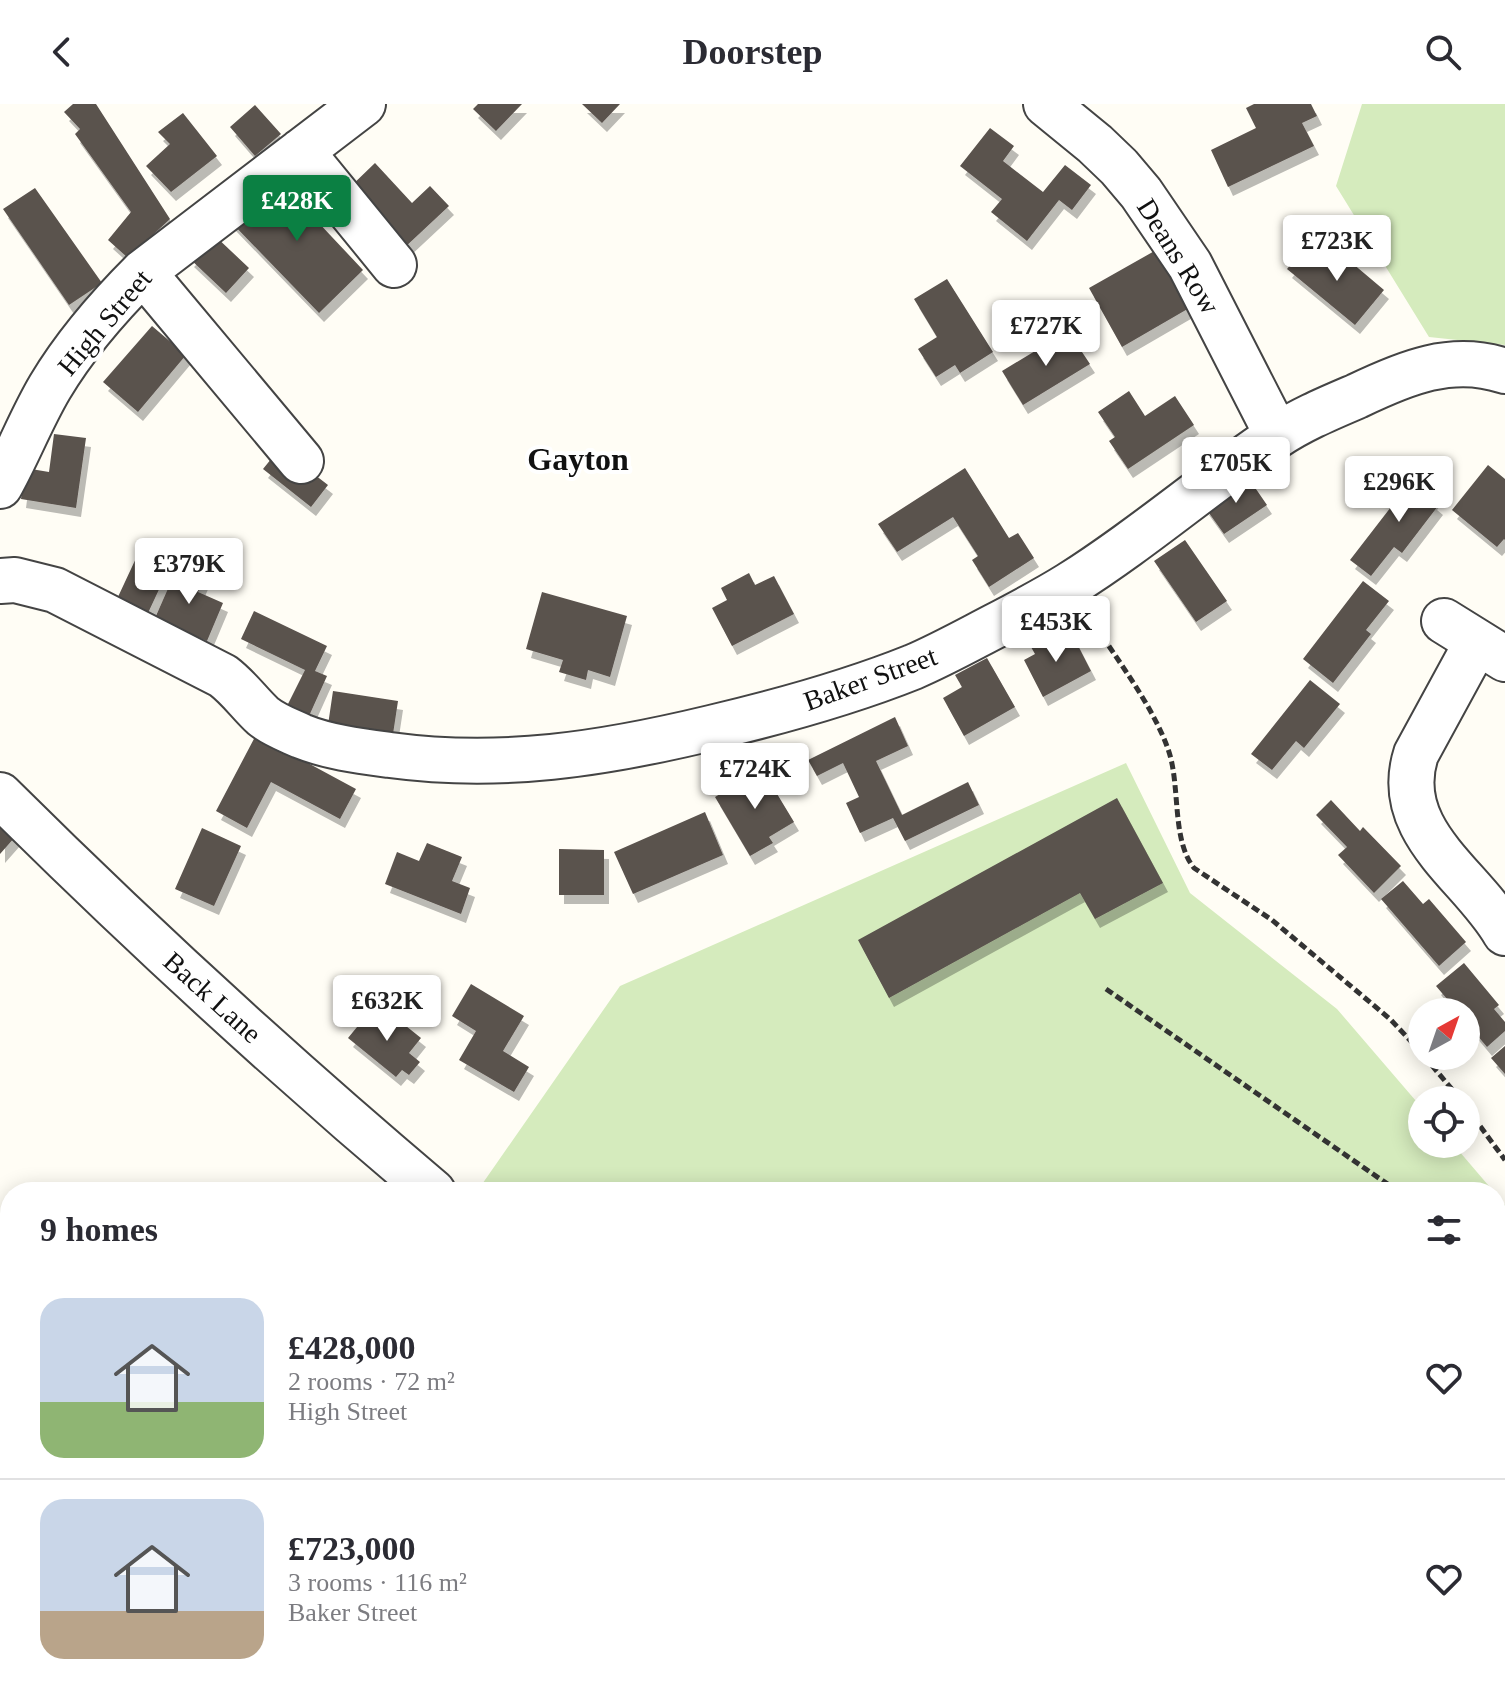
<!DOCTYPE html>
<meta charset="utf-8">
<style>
body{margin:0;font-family:"Times New Roman",serif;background:#f2f2f3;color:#2b2b33;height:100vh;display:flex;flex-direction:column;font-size:30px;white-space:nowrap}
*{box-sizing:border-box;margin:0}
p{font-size:26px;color:#7c7c81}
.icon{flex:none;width:44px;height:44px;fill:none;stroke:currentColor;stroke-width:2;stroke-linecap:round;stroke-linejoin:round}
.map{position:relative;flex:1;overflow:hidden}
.drawer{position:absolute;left:0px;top:1078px;width:1506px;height:512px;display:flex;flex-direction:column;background:#fff;border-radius:32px 32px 0 0;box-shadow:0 4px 20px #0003}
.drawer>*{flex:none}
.needle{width:52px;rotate:40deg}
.controls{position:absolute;left:1408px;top:894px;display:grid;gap:16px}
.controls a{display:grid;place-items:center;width:72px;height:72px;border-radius:50%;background:#fff;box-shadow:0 4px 20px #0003;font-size:40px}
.price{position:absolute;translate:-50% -68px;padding:0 18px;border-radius:8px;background:#fff;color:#222;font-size:26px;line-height:52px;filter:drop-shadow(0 2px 4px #0008)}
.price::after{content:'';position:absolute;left:50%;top:48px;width:24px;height:18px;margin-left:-12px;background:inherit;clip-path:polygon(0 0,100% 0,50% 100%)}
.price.selected{background:#0b8043;color:#fff}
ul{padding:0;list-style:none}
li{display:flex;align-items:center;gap:24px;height:200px;padding:0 40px}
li+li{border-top:2px solid #e1e1e2}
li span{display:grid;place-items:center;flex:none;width:224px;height:160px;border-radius:24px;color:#555}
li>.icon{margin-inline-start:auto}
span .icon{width:96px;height:96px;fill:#fffc;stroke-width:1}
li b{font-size:34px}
h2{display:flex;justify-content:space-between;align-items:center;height:96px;padding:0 40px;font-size:34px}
header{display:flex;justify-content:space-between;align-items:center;height:104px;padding:0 40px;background:#fff;font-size:36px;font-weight:700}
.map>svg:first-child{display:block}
.green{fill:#d5ebbd}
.forest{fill:#b9dc9c}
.building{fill:#5a524d;filter:url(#shadow)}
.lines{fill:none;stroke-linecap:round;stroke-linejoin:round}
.minor-casing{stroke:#444;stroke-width:48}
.path{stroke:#333;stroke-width:5;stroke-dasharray:8 4;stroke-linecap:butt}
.minor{stroke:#fff;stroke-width:44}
.labels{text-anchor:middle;stroke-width:8;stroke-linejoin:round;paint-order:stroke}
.street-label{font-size:28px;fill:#111;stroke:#fff}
.quarter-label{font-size:32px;font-weight:bold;fill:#111;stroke:#fff}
</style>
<header><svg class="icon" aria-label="back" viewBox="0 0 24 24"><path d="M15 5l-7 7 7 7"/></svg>Doorstep<svg class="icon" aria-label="search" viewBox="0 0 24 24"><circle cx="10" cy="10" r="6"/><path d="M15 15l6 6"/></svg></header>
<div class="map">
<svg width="1505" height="1590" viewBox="0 0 1505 1590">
<defs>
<filter id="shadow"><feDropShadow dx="5" dy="9" stdDeviation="0" flood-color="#0004"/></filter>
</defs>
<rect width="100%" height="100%" fill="#fffdf5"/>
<path class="green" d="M1362,0H1505V241L1429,233L1336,82Z
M1126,659L1190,789L1337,905L1422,1004V1040H1453L1494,1088H481L478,1086L620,882Z
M1496,1091L1505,1101V1272L1496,1285Z
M0,1196L10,1203V1580H15L7,1590H0Z"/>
<path class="forest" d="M1093,1580H1290L1283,1590H1122Z
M1368,1580H1453L1469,1590H1361Z"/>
<path class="building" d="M73,0H96L170,115L128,154L108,136L131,108L75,30L80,25L64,8Z
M478,0H522L496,27L473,5Z
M582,0H620L602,19Z
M1254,0H1311L1317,12L1302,19L1314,42L1228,83L1211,46L1256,24L1246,4Z
M255,1L281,30L255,52L230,23Z
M183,9L217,52L171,88L146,62L170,40L158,28Z
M990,24L1014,42L1003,57L1043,88L1065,61L1091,81L1072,106L1059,96L1027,137L991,108L1002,95L960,62Z
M375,59L412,99L430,82L449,102L403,145L347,86Z
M286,69L323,109L316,116L363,166L319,209L230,117Z
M35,84L102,179L69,201L3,105Z
M213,130L249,164L226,189L189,154Z
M1306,142L1329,161L1339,148L1384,186L1355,221L1287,165Z
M1158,145L1191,203L1122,243L1089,184Z
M947,175L993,248L960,269L955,261L936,273L918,245L937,233L914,195Z
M152,222L186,251L138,308L103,278Z
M1068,227L1090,260L1023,301L1002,267Z
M1129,287L1145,312L1175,292L1194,321L1128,365L1109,337L1115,333L1098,308Z
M54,330L86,334L76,404L21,395L25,364L49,368Z
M280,344L328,381L311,403L263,365Z
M1488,361L1505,375V436L1504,435L1497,443L1452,406Z
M965,364L1009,434L1018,429L1034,454L989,483L972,456L978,452L953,413L897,448L878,420Z
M1418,368L1441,385L1432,397L1438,402L1402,449L1394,443L1371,472L1350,456Z
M1247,372L1267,401L1224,430L1204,402Z
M145,435L176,449L148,509L117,495Z
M1185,436L1227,497L1196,518L1154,457Z
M178,462L204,474L198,488L223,499L207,537L155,514Z
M749,469L755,481L774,472L794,510L732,542L712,504L727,496L721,484Z
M1363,477L1389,497L1366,526L1371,530L1333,579L1303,555Z
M542,488L627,512L610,573L588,566L586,576L559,568L563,556L526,545Z
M254,507L327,542L315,567L327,572L309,612L287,602L305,566L241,535Z
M1056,529L1061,540L1074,534L1091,567L1043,593L1024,556L1035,550L1031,543Z
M987,554L1015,603L964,632L943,594L962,583L955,571Z
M1310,576L1340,600L1304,644L1296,637L1272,666L1251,650Z
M333,587L398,597L393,630L328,621Z
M895,613L908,642L876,657L902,711L968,678L979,701L905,737L893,714L860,729L846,699L859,693L843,659L817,672L808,656Z
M256,631L356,685L340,715L271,678L247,724L216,707Z
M762,665L794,718L769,733L773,739L750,752L715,693Z
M1117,694L1163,779L1095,815L1080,789L889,894L858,836Z
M1331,696L1360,727L1363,723L1401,762L1374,789L1338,751L1347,743L1316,711Z
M705,708L723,751L633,790L614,748Z
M0,719L15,733L0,750Z
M202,724L241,742L214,802L175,785Z
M427,739L462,753L452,777L470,784L461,810L385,780L397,748L419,757Z
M559,745L604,746V791H559Z
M1403,777L1423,800L1429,795L1466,838L1439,862L1381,795Z
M1464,859L1499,901L1494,905L1505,918V927L1487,943L1466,918V908H1458L1436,882Z
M471,880L524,912L503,947L529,963L514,988L459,956L476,927L452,912Z
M371,906L390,921L396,914L421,934L409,949L420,958L409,971L402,966L396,973L348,934Z
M1505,942V970L1491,954Z"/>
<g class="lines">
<defs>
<path id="minor" d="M1046,0L1095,40L1119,63L1141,89L1190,161L1277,331
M301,47L394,161
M143,168L301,357
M0,382C18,350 31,315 50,283C75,241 109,202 143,168L363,0
M0,477L15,476L55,486L223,572C239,584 249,599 263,612C274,621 288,626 301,632C328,643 360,647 390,651C501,666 603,650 711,624C779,608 848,589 913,563C941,551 968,536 995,522C1020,509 1045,496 1069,481C1141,436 1205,380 1275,333C1300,316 1329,304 1357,292C1405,269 1452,249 1505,267
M1444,517L1505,555
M1477,538L1416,650C1391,728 1472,771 1505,829
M0,691C139,829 284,962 433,1088
M1496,1309L1505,1294
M1062,1580L1078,1590
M1316,1590L1323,1580"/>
</defs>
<use href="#minor" class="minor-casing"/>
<path class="path" d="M1089,512C1115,553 1152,600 1168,645C1181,681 1171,735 1194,764L1272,816L1390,915L1422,949
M1106,885L1399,1088
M1424,952L1461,996
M1466,1003L1505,1056
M1496,1155L1505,1161
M0,1437L10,1444"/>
<use href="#minor" class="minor"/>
</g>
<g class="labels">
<g class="street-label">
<text transform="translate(1179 152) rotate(58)" y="10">Deans Row</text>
<text transform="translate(104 218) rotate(-50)" y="10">High Street</text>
<text transform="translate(870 574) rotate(-20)" y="10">Baker Street</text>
<text transform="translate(213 893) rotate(42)" y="10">Back Lane</text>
</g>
<g class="quarter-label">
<text x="578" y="366">Gayton</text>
</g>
</g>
</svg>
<div class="controls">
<a><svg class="needle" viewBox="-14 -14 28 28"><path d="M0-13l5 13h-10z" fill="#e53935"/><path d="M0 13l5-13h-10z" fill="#7c7c81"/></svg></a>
<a><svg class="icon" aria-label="locate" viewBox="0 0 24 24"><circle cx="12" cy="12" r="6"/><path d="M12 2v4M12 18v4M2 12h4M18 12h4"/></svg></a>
</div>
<b class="price selected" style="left:297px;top:139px">£428K</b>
<b class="price" style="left:1337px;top:179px">£723K</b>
<b class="price" style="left:1046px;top:264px">£727K</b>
<b class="price" style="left:1236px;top:401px">£705K</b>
<b class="price" style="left:1399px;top:420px">£296K</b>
<b class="price" style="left:189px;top:502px">£379K</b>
<b class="price" style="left:1056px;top:560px">£453K</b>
<b class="price" style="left:755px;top:707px">£724K</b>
<b class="price" style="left:387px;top:939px">£632K</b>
<section class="drawer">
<h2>9 homes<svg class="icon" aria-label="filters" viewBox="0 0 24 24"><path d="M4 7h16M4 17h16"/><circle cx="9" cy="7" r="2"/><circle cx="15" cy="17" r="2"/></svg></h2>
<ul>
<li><span style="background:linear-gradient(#c9d6e8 65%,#8fb573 0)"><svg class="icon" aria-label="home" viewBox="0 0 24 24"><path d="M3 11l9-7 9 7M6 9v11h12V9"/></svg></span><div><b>£428,000</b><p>2 rooms · 72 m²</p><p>High Street</p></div><svg class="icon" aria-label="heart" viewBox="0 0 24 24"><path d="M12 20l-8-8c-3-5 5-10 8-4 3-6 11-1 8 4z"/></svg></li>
<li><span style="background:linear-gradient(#c9d6e8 70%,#b9a48a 0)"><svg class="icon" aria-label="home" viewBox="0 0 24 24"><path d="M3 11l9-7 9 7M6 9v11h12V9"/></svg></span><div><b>£723,000</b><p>3 rooms · 116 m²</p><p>Baker Street</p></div><svg class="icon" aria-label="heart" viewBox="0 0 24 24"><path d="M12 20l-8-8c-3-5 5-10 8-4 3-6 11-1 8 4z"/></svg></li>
</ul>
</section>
</div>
